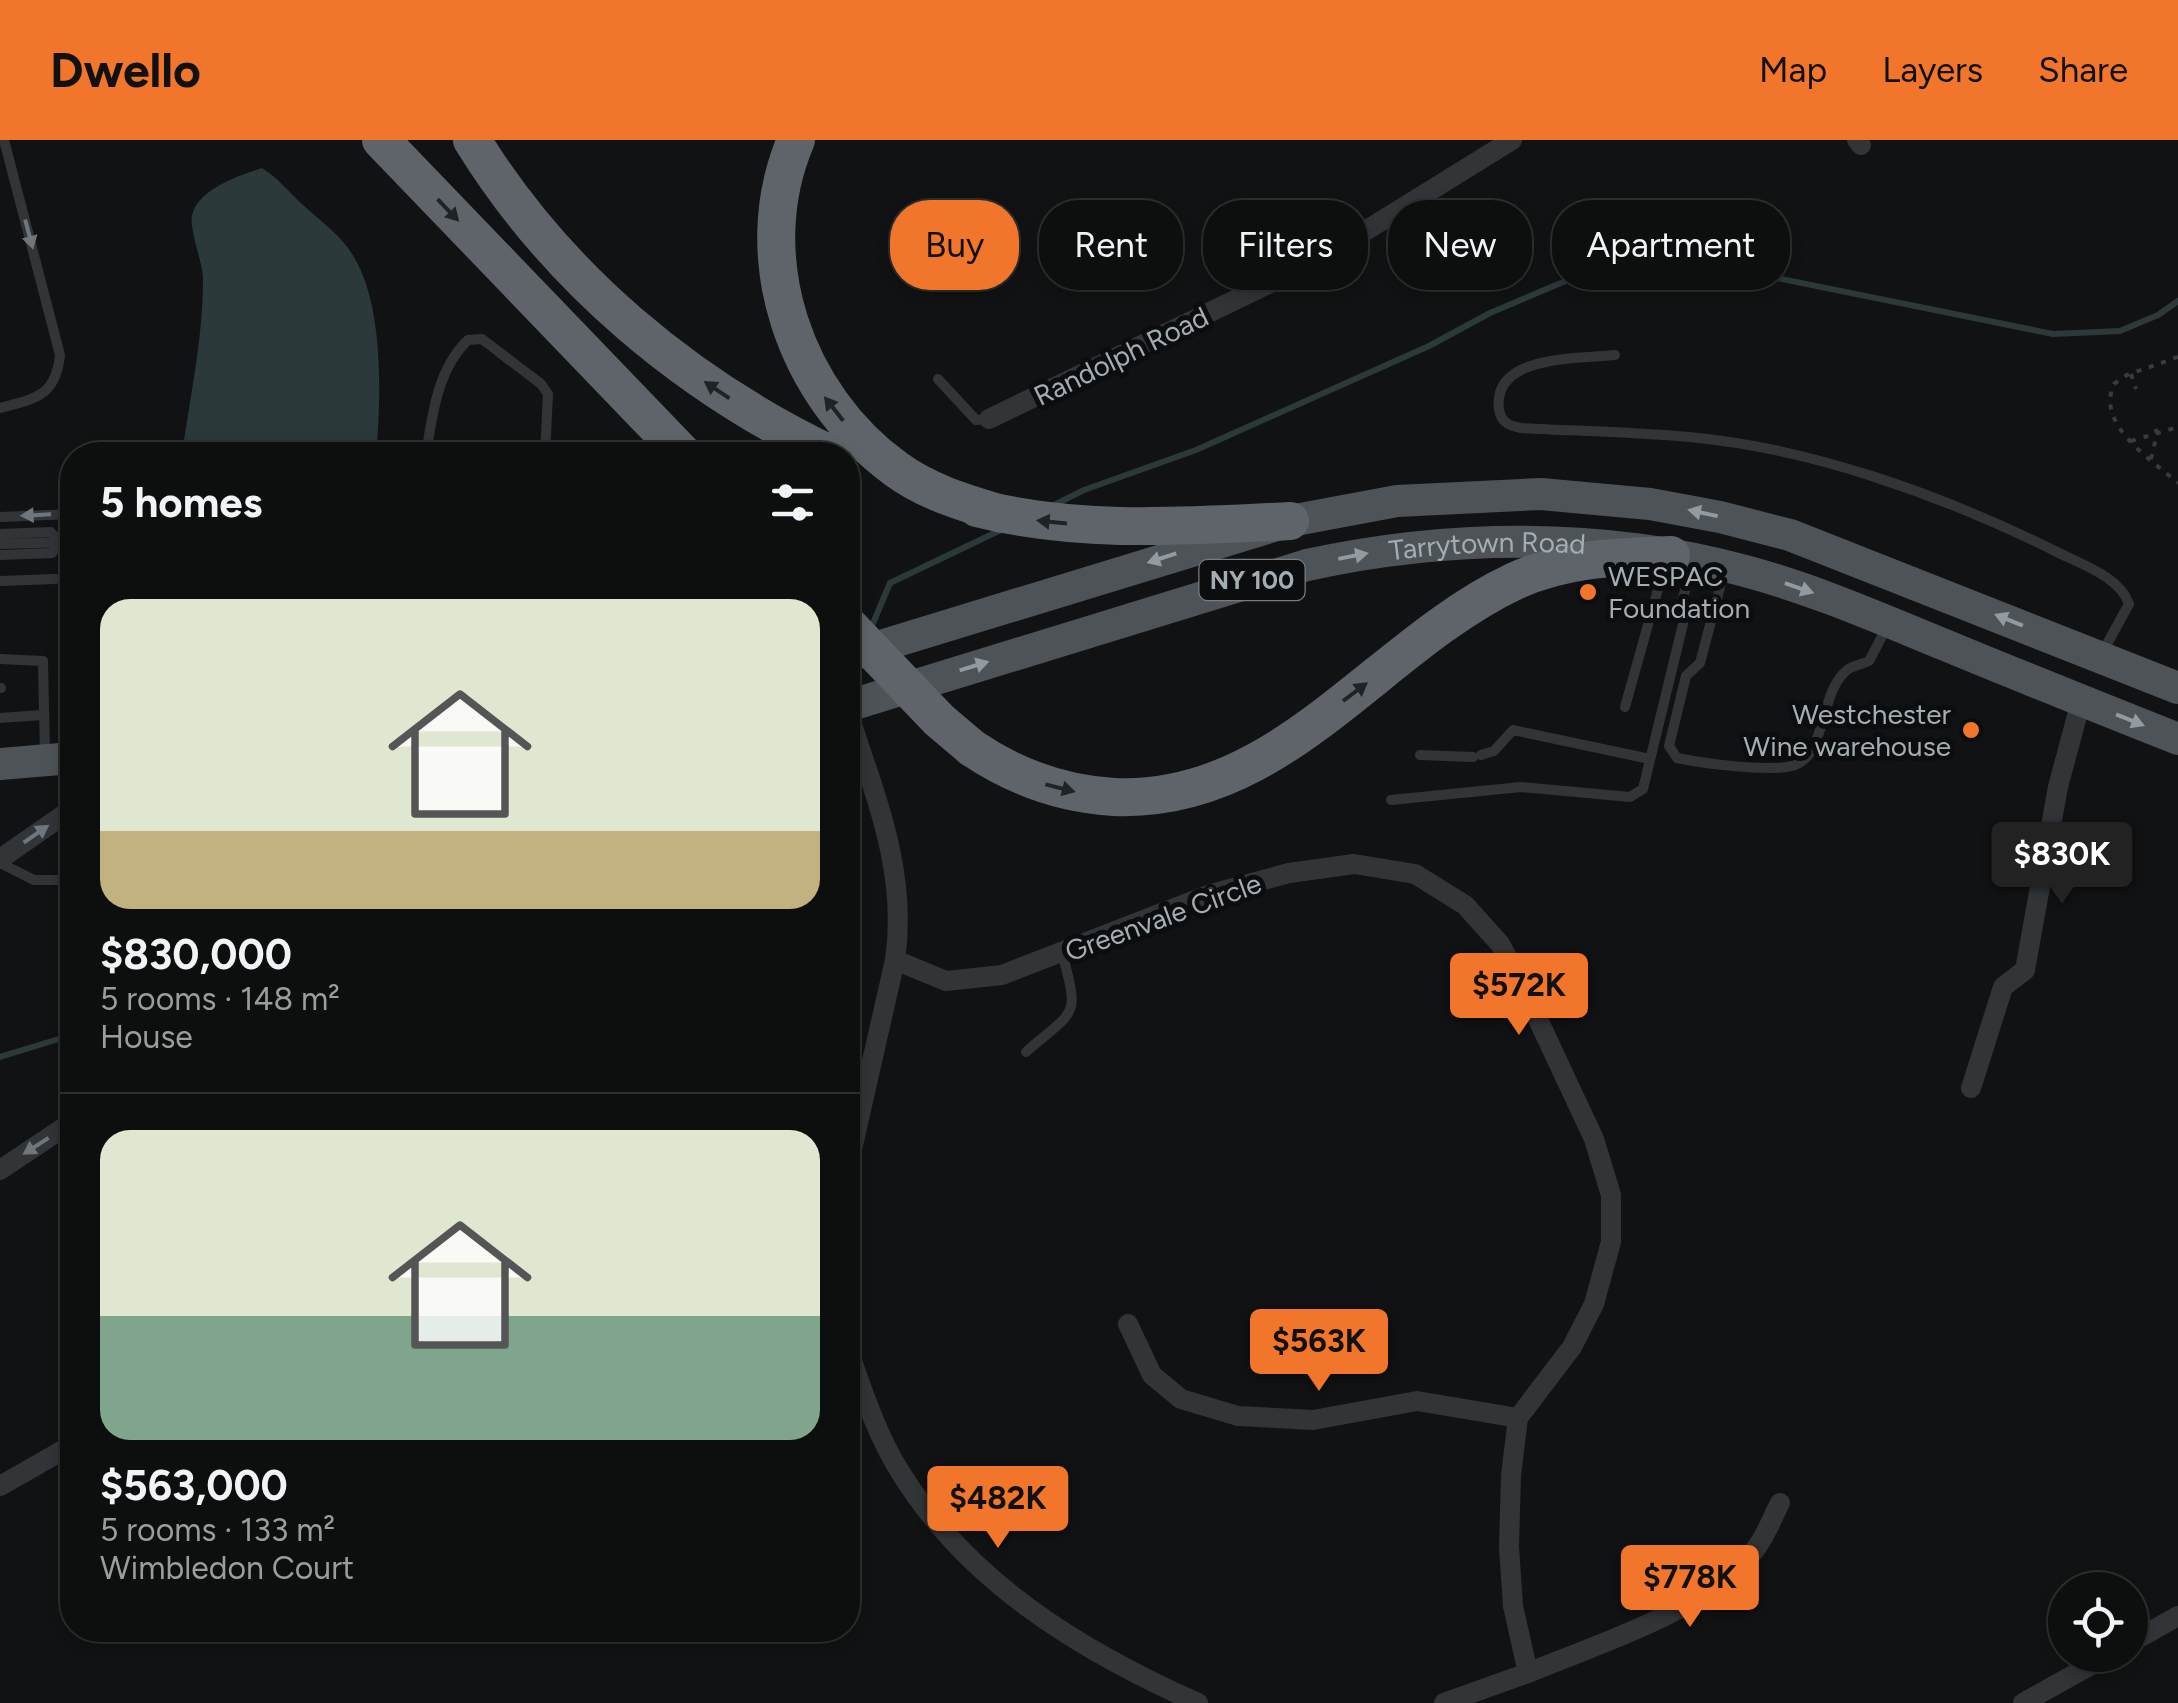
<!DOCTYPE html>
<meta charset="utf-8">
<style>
body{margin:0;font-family:Figtree,sans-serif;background:#1b1c1c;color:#f1f3f6;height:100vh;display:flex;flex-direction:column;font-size:38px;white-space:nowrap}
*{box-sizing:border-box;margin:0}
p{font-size:32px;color:#9a9c9e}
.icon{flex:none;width:55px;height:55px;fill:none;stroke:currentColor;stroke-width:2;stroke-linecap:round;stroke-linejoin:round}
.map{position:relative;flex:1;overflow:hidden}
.details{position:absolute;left:60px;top:302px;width:800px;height:1200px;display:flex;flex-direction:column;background:#0d0e0e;border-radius:40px;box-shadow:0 5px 15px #0003,0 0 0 2px #2d2e2e}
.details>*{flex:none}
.top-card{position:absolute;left:890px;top:60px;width:950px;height:90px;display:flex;gap:20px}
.controls{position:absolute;left:2048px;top:1432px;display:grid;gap:20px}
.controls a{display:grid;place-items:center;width:100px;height:100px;border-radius:50%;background:#0d0e0e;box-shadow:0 5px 15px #0003,0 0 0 2px #2d2e2e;font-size:50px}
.price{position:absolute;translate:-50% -85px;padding:0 22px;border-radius:10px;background:#f1752b;color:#111;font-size:32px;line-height:65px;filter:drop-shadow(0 2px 5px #0008)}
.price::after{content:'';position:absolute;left:50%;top:60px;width:30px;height:22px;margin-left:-15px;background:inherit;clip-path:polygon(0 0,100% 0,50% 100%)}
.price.selected{background:#222;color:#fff}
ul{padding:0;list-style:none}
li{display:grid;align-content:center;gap:20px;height:530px;padding:0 40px}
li+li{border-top:2px solid #2d2e2e}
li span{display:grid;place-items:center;height:310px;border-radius:30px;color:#555}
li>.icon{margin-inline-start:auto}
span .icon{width:180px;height:180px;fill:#fffc;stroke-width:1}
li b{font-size:42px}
h2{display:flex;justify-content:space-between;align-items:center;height:120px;padding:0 40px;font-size:42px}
.tag{padding:0 35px;border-radius:40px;background:#0d0e0e;box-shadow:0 5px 15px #0003,0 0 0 2px #2d2e2e;font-size:35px;line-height:90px}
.tag.selected{background:#f1752b;color:#111}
header{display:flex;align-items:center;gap:60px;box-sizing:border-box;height:140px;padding:0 50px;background:#f1752b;color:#111}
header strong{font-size:48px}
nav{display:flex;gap:55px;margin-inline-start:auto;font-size:35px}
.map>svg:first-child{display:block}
.water{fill:#2b393b}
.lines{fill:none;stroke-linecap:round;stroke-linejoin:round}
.stream{stroke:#2b393b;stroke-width:6}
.path{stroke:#383c3f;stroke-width:4;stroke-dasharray:5 8;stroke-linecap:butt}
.lane{stroke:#323538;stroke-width:10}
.street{stroke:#323538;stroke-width:20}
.primary{stroke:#4e5357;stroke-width:32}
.highway{stroke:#5e6469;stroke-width:38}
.highway-bridge{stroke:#5e6469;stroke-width:38}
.oneway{fill:#202325}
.oneway2{fill:#70777c}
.oneway3{fill:#929ba1}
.poi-dot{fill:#f1752b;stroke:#0c0d0e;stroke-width:4}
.labels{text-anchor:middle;stroke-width:10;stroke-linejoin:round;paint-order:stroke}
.shield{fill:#0c0d0e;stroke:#767d82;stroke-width:2.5}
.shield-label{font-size:25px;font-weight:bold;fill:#a3adb4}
.street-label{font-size:28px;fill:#a3adb4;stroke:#0c0d0e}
.poi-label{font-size:28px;fill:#a3adb4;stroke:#0c0d0e;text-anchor:start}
</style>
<header>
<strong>Dwello</strong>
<nav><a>Map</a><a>Layers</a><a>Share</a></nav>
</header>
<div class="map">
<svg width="2178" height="1563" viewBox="0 0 2178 1563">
<rect width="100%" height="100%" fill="#111213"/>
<path class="water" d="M262,28C278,38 288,51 302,64C321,82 342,95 355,119C384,169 381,258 376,315H182C190,256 203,200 203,139C203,121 187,86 193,72C201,48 241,35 262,28Z"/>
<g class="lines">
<path class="stream" d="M1052,366L1084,350L1196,310L1429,206L1490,173L1568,140L1652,120L1713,125L2053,194L2120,191L2158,175L2178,161
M871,488L890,443L1005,388
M848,541L856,524
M0,917L72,895"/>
<path class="path" d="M2178,217L2127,235L2114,244C2095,285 2152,320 2178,343
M2131,234L2136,249
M2131,301L2178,287
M2151,319L2157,293L2153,282"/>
<path class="lane" d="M1615,215C1580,219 1492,214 1499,269C1501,283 1510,286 1521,288C1577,291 1633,292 1689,297C1811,308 1941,355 2051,409C2077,423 2119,435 2129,464L2102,513
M938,239L976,280L989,279
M0,268C35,259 56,256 60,215L4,0
M426,315C432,275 438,228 468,200L482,199L541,244L548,254L545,315
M0,377L72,374
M0,394L51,392L59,402
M0,404L72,402
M0,415L52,413L59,402
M1724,432L1700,523L1686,536L1669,606L1677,618C1701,623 1773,633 1795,625C1827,613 1819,553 1847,530C1852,526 1862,524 1869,521L1887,487
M0,441L55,439
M0,519L43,521L45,614
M0,548H1
M1625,567L1665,424
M0,578L42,575
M1420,615L1473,617
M1481,615L1494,611L1513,590L1650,619
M1391,660L1521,647L1630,657L1643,649L1683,484L1681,463L1693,426
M0,723L34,740H64L72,752
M1026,912C1076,868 1080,879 1062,813"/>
<path class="street" d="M1857,0L1861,5
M989,279L1320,119L1512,0
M848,573C875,655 908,732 895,820L848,1027
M0,719L72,669
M895,820L946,841L1002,835L1208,755L1289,733L1354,724L1415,734L1465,765L1500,804L1520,841L1594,999L1611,1055V1102L1594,1164L1572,1207L1518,1278L1511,1335L1509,1407L1513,1466L1528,1533L1444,1563
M1971,948L2003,847L2025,830L2058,647L2081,561
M0,1030L72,982
M1128,1184L1152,1235L1181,1259L1238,1276L1313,1280L1417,1261L1518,1278
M848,1210C863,1251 876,1293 899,1330C967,1442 1081,1511 1198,1563
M0,1346L72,1305
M2130,1503L2178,1476
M1528,1533C1602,1502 1702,1473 1754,1411C1765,1398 1772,1378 1780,1363
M2023,1563L2109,1515"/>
<g class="primary">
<path d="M848,516L1290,381L1397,361L1541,354L1650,364L1720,377L1790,395L2178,548"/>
<path id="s1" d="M848,566L1307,425C1450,394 1602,392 1745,431C1813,449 1879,478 1945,505C2022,537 2100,568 2178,599"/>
<path d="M0,624L72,618"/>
</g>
<path class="highway" d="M381,0L684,315
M472,0C557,138 687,246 832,315
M796,0C746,117 795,256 896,329C927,352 965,363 1002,374
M977,368C1080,394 1185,386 1290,381
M972,608C1015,637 1062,654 1114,657C1282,664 1376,506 1515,441C1566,418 1616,417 1671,415"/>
<path class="highway-bridge" d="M848,485L939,580L972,608"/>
</g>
<defs><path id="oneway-solid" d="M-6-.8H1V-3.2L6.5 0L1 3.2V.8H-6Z" transform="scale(2.5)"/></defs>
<g class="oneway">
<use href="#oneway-solid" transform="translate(448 70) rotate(46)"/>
<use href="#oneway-solid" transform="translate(717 250) rotate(-146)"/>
<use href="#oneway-solid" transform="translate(834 269) rotate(-128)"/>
<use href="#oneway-solid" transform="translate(1052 382) rotate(-174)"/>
<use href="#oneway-solid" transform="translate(1355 552) rotate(-37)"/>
<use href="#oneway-solid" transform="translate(1060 648) rotate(14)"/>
</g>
<g class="oneway2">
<use href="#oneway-solid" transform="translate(29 94) rotate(75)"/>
<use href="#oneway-solid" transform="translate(36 375) rotate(177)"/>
<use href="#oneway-solid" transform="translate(36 694) rotate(-35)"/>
<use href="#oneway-solid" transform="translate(36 1006) rotate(147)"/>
</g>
<g class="oneway3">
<use href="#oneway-solid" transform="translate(1703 373) rotate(-168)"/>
<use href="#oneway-solid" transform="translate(1353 416) rotate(-11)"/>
<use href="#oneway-solid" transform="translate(1162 418) rotate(162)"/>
<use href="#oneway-solid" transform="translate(1799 448) rotate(19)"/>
<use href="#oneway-solid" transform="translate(2009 480) rotate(-158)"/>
<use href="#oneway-solid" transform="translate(974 526) rotate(-17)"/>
<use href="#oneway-solid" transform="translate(2130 580) rotate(22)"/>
</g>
<g class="poi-dot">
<circle cx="1588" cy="452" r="10"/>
<circle cx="1971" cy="590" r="10"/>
</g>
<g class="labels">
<rect class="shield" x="1199.5" y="420" width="105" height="40" rx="8"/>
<g class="shield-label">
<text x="1252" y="449">NY 100</text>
</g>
<g class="street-label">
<text transform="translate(1121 216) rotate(-26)" y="10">Randolph Road</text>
<text dy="10" stroke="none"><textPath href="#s1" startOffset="662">Tarrytown Road</textPath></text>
<text transform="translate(1163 777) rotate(-20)" y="10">Greenvale Circle</text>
</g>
<g class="poi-label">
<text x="1608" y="446">WESPAC<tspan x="1608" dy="32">Foundation</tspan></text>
<text x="1951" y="584" text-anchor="end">Westchester<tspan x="1951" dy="32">Wine warehouse</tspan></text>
</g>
</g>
</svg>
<div class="controls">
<a><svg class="icon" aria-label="locate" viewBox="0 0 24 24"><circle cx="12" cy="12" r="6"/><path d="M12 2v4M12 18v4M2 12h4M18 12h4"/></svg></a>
</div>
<b class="price selected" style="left:2062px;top:767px">$830K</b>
<b class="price" style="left:1519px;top:898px">$572K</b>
<b class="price" style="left:1319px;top:1254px">$563K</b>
<b class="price" style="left:998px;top:1411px">$482K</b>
<b class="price" style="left:1690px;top:1490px">$778K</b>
<div class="top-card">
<a class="tag selected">Buy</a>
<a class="tag">Rent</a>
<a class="tag">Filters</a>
<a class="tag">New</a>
<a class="tag">Apartment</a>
</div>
<section class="details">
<h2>5 homes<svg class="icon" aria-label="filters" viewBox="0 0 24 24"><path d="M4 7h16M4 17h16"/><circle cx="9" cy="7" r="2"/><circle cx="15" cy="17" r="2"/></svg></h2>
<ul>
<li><span style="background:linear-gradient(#dfe7d0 75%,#c2b280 0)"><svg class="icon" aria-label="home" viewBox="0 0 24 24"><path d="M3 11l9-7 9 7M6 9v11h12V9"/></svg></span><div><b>$830,000</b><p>5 rooms · 148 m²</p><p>House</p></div></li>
<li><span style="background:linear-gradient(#dfe7d0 60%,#7fa58c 0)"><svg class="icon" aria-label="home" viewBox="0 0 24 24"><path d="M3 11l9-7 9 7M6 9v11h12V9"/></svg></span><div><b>$563,000</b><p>5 rooms · 133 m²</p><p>Wimbledon Court</p></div></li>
</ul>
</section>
</div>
